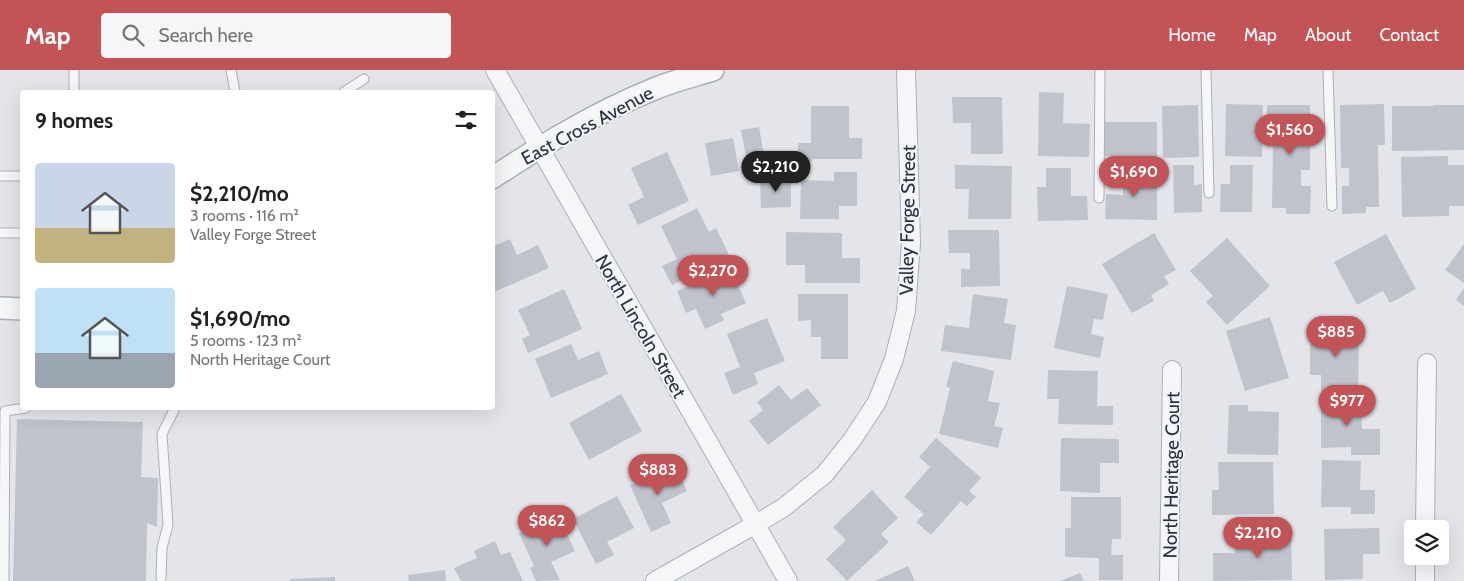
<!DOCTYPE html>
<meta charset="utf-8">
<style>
body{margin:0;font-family:Cabin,sans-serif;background:#f6f6f6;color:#202124;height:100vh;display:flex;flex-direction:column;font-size:19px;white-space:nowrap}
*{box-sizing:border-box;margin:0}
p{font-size:16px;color:#757577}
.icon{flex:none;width:28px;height:28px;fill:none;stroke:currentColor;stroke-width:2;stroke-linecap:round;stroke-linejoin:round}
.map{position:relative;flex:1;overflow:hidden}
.drawer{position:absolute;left:20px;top:20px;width:475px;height:320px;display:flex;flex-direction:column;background:#fff;border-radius:5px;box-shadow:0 5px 20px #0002}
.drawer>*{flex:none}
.controls{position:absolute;left:1404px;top:450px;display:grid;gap:10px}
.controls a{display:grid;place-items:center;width:45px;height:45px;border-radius:5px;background:#fff;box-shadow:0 5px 20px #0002;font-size:25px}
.price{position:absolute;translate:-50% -42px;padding:0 11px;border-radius:18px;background:#c25458;color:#fff;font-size:16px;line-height:32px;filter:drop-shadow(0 1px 2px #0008)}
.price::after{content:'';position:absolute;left:50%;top:30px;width:15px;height:11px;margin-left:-8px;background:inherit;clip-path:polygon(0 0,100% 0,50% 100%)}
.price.on{background:#222;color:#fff}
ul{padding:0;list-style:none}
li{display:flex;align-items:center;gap:15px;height:125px;padding:0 15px}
li span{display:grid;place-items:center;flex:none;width:140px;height:100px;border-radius:5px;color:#555}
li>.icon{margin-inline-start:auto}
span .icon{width:60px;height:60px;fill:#fffc;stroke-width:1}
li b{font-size:21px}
h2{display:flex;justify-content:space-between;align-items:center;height:60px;padding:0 15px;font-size:21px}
header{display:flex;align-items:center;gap:30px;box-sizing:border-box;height:70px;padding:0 25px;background:#c25458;color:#fff}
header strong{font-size:24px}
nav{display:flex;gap:28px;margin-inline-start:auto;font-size:18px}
.search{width:350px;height:45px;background:#f6f6f6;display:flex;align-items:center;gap:12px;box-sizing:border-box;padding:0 18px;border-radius:5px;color:#757577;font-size:19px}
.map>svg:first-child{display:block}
.building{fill:#c0c3cc}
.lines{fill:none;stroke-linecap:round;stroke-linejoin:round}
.service-casing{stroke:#acafb7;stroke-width:11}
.minor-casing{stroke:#acafb7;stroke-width:20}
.tertiary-casing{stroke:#acafb7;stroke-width:24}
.service{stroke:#f5f6f8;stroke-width:9}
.minor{stroke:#f5f6f8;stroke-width:18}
.tertiary{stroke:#f5f6f8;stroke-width:21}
.labels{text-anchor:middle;stroke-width:4;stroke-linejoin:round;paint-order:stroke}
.street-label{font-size:19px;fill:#2c3140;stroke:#f2f4f7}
</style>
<header>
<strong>Map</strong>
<div class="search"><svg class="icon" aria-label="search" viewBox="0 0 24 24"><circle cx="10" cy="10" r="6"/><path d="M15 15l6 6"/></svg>Search here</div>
<nav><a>Home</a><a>Map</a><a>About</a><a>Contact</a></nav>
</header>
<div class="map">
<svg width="1464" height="511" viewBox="0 0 1464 511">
<rect width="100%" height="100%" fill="#e3e5ea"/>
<path class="building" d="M1039,22L1064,23L1063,53L1090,54L1089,87L1038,86Z
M952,27H1002L1003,84H971V53H953Z
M1226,34L1263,35L1262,87L1225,86Z
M1384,34L1385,75H1378L1379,137H1366V143L1342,144V116H1349V98H1341L1340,35Z
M1198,35L1199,87L1163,88L1162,36Z
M1267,35H1310V100H1301V116H1311L1310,144H1286V138H1272L1273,76H1267Z
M1433,35H1464V80L1392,81V36H1433Z
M811,36H849V68H862V89H812V92H798V73H811Z
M1105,52H1157V86H1104Z
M759,57L765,90L747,93L741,60Z
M733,68L739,101L711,106L705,73Z
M667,82L689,131L638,155L628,135L644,127L631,98Z
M1448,86V95H1464V136H1449V146L1402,147L1401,87Z
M955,95L1012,96L1011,149H968L969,119H955Z
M1173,95H1194V115L1202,114V142L1174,143Z
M1230,95H1253L1252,142H1220L1221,114H1230Z
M1046,98H1071V126H1087L1088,150L1038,151L1037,117H1046Z
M1123,98L1149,99V117H1157V150L1105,149L1106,124L1123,125Z
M834,102H857V136H839V149H800L801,110L834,111Z
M791,109V137L761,138L760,110Z
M697,138L709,162L716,158L730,187L672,215L662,196L677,189L661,156Z
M948,160H999L1000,216L961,217V199H970V183H949Z
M786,162L842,163V188H860V213H805V195H786Z
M1154,163L1176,200L1164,206L1169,214L1151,225L1154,231L1132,243L1102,194Z
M1386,164L1416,219L1390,233L1383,221L1357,235L1334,192Z
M1227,168L1270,216L1227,255L1206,232L1213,226L1190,201Z
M510,169L517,185L538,175L549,198L492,223V177Z
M1464,174V213L1445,200Z
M730,197L746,233L721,244L724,250L705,259L696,239L686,243L677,221Z
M1067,216L1108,224L1103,250L1094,249L1091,264L1104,267L1100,288L1054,278Z
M1464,218V236L1456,230Z
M564,219L582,259L528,283L522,269L530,265L518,240Z
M798,224H848V289H821V267H811V250L798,251Z
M973,224L1008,229L1004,253L1016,255L1011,290L941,281L945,255L969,258Z
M1270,247L1289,308L1245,321L1226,261Z
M767,248L785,291L754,303L758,314L733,325L724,303L740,297L727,264Z
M1320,250L1353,251V270H1359L1358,323H1321V305H1310V274H1319Z
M571,274L578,290L599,281L608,304L551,328L535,289Z
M953,291L994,301L988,331L1000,333L994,356L1003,358L998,378L939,364L950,318L946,317Z
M1048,300L1098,301L1097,336H1113V355L1058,354L1059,329H1047Z
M779,315L791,330L807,318L821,335L768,375L749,351L763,340L757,332Z
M621,324L642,361L589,390L569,353Z
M1361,328L1362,359H1380V385H1351V377L1321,378V329Z
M1229,335H1248V341L1279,342L1278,385L1227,384Z
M17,349L143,352L141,407L158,408L157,457L147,453L146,511H13Z
M936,368L981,408L969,421L976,427L967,436L961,431L931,465L916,452L924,444L904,427L930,397L919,387Z
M1061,368L1119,369V393H1100V423L1060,421Z
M1322,390L1361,391L1360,420H1375V444H1351V437H1321Z
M1218,392H1273L1274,444L1212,445V420H1219Z
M675,395L687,421L662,433L671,453L651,462L630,415Z
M872,420L898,448L881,464L889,472L847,511L826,489L846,470L833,457Z
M617,426L634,458L607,472L614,485L596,494L573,449Z
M1071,427H1121V469H1112L1111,485H1123V510H1099V488L1065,487V458H1071Z
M558,445L575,481L551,492L560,510L536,511L530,498L534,496L519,463Z
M1291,458L1292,510L1213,511V483H1235V475H1259V459Z
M1379,458L1380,484H1363V509L1325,510L1324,459Z
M495,471L501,485L510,482L523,511H461L454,498L477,488L474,481Z
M908,496L915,511H875Z
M445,500L446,511H409L408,505Z
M1080,503L1084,511H1060Z
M335,507V511H290V509Z"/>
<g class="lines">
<defs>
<path id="service" d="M231,0L235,22
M1206,0L1209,123
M1328,0L1332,136
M74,22V0
M344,22L364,9
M0,106H22
M1099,128L1100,0
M0,163H22
M161,508L162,478L168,455L162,364L175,338
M4,511L5,341L26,338"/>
<path id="minor" d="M495,0L788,511
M1425,459L1427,293
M655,511L756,454L783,438L825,404L852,370L877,332L894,289L906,241L911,173L906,0
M1169,511L1172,300
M1425,511V486"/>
<path id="tertiary" d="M492,108C544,74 597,42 654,19C673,11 694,6 713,0
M0,238L22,239"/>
</defs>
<use href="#service" class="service-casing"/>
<use href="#minor" class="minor-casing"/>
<use href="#tertiary" class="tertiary-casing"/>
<use href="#service" class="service"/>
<use href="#minor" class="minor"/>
<use href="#tertiary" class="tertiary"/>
</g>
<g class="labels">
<g class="street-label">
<text transform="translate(587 55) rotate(-28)" y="7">East Cross Avenue</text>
<text transform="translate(907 150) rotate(-89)" y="7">Valley Forge Street</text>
<text transform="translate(641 256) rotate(60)" y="7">North Lincoln Street</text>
<text transform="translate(1171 405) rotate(-89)" y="7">North Heritage Court</text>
</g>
</g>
</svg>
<div class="controls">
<a><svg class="icon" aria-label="layers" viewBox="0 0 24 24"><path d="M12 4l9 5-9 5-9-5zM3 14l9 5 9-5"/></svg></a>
</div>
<b class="price" style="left:1290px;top:86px">$1,560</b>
<b class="price on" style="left:776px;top:123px">$2,210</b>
<b class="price" style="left:1134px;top:128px">$1,690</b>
<b class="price" style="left:713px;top:227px">$2,270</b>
<b class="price" style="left:1336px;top:288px">$885</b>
<b class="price" style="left:1347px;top:357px">$977</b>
<b class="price" style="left:658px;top:426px">$883</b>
<b class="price" style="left:547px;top:477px">$862</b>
<b class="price" style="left:1258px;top:489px">$2,210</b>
<section class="drawer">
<h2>9 homes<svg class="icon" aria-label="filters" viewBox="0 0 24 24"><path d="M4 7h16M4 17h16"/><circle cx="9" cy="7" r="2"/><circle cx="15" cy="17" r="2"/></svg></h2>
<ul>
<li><span style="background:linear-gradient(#c9d6e8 65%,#c2b280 0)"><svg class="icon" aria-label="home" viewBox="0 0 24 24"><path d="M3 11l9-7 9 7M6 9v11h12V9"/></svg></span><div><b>$2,210/mo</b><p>3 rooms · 116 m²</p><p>Valley Forge Street</p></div></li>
<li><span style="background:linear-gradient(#bfe0f5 65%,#9aa5b1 0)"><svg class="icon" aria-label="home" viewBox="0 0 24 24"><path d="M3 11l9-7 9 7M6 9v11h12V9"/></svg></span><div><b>$1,690/mo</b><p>5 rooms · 123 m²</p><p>North Heritage Court</p></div></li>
</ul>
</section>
</div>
